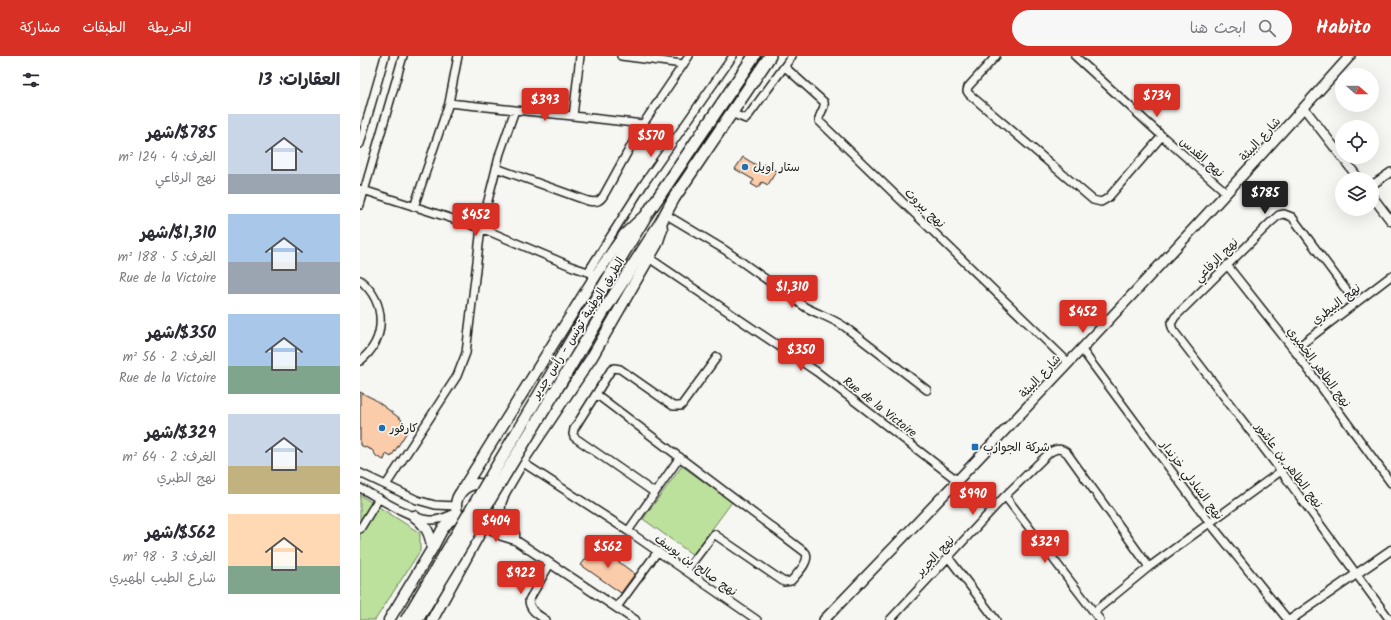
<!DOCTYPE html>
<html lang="ar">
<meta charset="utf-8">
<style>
body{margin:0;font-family:Kalam,"Playpen Sans Arabic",sans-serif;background:#f7f7f7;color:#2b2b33;direction:rtl;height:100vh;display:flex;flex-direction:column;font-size:15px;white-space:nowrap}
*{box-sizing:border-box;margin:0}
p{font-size:13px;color:#7c7c81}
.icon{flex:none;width:22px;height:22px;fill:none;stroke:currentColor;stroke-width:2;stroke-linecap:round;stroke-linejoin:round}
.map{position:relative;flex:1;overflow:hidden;direction:ltr}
.panel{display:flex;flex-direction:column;background:#fff;width:360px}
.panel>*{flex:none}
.needle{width:26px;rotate:110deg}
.tools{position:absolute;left:975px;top:12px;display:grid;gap:8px}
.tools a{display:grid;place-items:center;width:44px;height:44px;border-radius:50%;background:#fff;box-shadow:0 4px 16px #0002;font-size:20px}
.price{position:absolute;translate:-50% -34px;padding:0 9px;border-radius:4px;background:#d93025;color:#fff;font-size:13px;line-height:26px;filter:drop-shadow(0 1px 2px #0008)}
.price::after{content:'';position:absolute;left:50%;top:24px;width:12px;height:9px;margin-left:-6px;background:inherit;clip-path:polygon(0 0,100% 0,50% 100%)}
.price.active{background:#222;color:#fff}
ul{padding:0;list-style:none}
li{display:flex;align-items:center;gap:12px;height:100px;padding:0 20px}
li span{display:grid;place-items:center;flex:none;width:112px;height:80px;border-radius:0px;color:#555}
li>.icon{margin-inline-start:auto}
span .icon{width:48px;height:48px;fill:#fffc;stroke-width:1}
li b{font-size:17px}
h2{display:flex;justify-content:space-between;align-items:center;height:48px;padding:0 20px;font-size:17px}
header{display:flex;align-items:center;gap:24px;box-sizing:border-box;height:56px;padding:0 20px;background:#d93025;color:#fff}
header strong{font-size:19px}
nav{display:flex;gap:22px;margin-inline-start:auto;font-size:14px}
.search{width:280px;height:36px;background:#f7f7f7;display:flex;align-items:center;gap:10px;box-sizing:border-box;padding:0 14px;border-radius:22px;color:#7c7c81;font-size:15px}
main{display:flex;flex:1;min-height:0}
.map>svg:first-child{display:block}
.green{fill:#bce19c;stroke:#6c7e5c}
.building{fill:#fbcca9;stroke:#1c1c1c}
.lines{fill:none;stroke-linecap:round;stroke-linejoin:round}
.minor-casing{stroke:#1c1c1c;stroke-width:10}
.tertiary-casing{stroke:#1c1c1c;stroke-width:11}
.secondary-casing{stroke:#1c1c1c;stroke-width:12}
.primary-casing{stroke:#1c1c1c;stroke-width:13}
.trunk-casing{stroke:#1c1c1c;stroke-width:14}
.minor{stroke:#f6f6f2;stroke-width:7}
.tertiary{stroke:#f6f6f2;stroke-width:8}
.secondary{stroke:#f6f6f2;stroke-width:9}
.primary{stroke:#f6f6f2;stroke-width:10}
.trunk{stroke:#f6f6f2;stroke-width:11}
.trunk-bridge-casing{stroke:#1c1c1c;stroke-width:14;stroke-linecap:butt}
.trunk-bridge{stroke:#f6f6f2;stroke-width:11}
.poi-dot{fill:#1f6fb2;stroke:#f6f6f2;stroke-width:1.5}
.labels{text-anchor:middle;stroke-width:3.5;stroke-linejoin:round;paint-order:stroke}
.street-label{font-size:12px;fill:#1c1c1c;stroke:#f6f6f2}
.poi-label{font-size:12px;fill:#1c1c1c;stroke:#f6f6f2;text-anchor:start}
</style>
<header>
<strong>Habito</strong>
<div class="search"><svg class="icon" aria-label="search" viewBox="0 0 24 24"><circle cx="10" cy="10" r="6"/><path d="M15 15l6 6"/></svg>ابحث هنا</div>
<nav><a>الخريطة</a><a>الطبقات</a><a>مشاركة</a></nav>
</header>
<main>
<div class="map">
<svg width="1031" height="564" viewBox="0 0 1031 564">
<rect width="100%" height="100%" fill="#f6f6f2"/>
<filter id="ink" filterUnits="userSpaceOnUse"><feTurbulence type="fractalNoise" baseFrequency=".025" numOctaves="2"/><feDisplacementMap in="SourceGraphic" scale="8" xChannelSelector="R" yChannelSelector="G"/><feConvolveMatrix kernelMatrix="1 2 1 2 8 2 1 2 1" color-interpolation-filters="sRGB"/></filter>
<g filter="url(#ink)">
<path class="green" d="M322,410L372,446L333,499L283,463Z
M0,439L60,477V495L15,564H0Z"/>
<path class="building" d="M383,101L401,112L403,108L416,115L408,129L402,126L398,132L391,128L394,124L375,113Z
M0,336L14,343L42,364L41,367L44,369L43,374L47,376L31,401L26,398L24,404L17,401L12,394L0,389Z
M236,489L275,518L261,537L221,509Z"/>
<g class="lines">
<defs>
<path id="minor" d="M261,0L323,8
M636,0L608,31L607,35L609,38L733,144L741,146L748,142L802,80
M715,0L802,80L867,137
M425,11L464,46C466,53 458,58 459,65L709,307
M89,47L213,60L283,68
M371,57L386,63L432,0
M213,60L220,0
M0,88L25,0
M136,112L228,145C237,147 241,145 245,137L283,68L329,0
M1012,129L1031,116
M0,133L121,172L213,211L231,217
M0,149L43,0
M54,151L89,47L98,0
M305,158L365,194L445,251C458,258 472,262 485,271L567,334
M289,202L457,316L598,425
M867,209L934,294L1031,427
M228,216L285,126L373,0
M0,224C27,247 27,283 0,305
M996,247L932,161L924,158L919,159L911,166L815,261L811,268L813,274L921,415L1030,564
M722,294L850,467L928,564
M934,294L1031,220
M236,338L251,314L254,312L260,313L313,350H321L357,301
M162,406L268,475L397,564
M0,417L57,444L75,449L96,450
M26,429L97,320L106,297L121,172L140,97L155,54
M0,432C17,441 51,463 69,464C78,465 86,461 93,458
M295,437L214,381L213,378L214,373L236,338L446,497C450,506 437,518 431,525L424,526L354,478L326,515
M645,440L740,564
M0,473L19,442
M268,475L320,401
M588,501L636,564
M257,551L298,495
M734,556L789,511L921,415
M186,564C178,559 169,554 169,544L190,508
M530,564L645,440L688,398C694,393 700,391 707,397L789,511"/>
<path id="tertiary" d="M944,52L999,123
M1012,140L1031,165
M138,457L155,478V484
M126,470L142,480L155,484L275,564
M930,564L1031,494"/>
<path id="secondary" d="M464,564C642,379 819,192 990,0"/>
<path id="primary" d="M96 450a22 22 0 1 1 44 0a22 22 0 1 1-44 0Z
M101,436L236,219L264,179L282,162
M140,448L144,437L162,406L232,301L297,188L302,173L301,166
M54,460C66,469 71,478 72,493
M29,564L72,493L82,474L89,465L99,460
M72,564L123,471"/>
<path id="trunk" d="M234,246L287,158L394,0
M245,253L301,166L314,142L410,0"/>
</defs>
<use href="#minor" class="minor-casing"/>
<use href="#tertiary" class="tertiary-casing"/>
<use href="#secondary" class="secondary-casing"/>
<use href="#primary" class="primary-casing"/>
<use href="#trunk" class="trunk-casing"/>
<use href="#minor" class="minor"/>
<use href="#tertiary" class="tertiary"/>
<use href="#secondary" class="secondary"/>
<use href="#primary" class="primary"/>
<use href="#trunk" class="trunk"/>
<defs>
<path id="trunk-bridge" d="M46,564L234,246
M57,564L245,253"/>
</defs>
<use href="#trunk-bridge" class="trunk-bridge-casing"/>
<use href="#trunk-bridge" class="trunk-bridge"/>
</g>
</g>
<g class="poi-dot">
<circle cx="385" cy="111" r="4"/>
<circle cx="22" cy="372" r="4"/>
<rect x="611" y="387" width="8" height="8" rx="2"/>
</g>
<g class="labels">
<g class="street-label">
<text transform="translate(900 83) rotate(-48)" y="4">شارع البيئة</text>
<text transform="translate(842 101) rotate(41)" y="4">نهج القدس</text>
<text transform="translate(565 152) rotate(44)" y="4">نهج بيروت</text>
<text transform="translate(856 204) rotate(-45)" y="4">نهج الرفاعي</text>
<text transform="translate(976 248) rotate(-38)" y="4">نهج البيطري</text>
<text transform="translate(218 272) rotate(-58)" y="4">الطريق الوطنية تونس - رأس جدير</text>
<text transform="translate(959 311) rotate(53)" y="4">نهج الطاهر الخميري</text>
<text transform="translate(680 320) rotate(-47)" y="4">شارع البيئة</text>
<text transform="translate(520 351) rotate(38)" y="4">Rue de la Victoire</text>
<text transform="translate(929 409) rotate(53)" y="4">نهج الطاهر بن عاشور</text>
<text transform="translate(832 424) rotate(53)" y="4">نهج الشادلي خزندار</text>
<text transform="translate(575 500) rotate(-47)" y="4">نهج الجرير</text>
<text transform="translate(336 509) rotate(35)" y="4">نهج صالح بن يوسف</text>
</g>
<g class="poi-label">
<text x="393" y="115">ستار اويل</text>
<text x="30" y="376">كارفور</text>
<text x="623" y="395">شركة الجوارب</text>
</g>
</g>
</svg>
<div class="tools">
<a><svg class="needle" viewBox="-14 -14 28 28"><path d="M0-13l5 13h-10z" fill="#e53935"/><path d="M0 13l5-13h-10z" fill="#7c7c81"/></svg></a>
<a><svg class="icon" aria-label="locate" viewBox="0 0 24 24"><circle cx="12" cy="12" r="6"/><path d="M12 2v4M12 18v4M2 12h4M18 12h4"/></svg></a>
<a><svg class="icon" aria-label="layers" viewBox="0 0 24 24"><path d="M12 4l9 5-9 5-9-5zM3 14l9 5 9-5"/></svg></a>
</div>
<b class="price" style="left:797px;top:62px">$734</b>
<b class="price" style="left:185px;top:66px">$393</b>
<b class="price" style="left:291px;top:102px">$570</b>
<b class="price active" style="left:905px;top:159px">$785</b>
<b class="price" style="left:116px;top:181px">$452</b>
<b class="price" style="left:432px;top:253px">$1,310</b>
<b class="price" style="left:723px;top:278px">$452</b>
<b class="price" style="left:441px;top:316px">$350</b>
<b class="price" style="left:613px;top:460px">$990</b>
<b class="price" style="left:136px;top:487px">$404</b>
<b class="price" style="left:685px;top:508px">$329</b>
<b class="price" style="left:248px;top:513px">$562</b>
<b class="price" style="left:161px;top:539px">$922</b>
</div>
<section class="panel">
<h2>العقارات: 13<svg class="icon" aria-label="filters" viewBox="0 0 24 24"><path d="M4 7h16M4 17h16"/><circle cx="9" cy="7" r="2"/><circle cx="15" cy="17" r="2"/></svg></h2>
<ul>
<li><span style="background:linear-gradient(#c9d6e8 75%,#9aa5b1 0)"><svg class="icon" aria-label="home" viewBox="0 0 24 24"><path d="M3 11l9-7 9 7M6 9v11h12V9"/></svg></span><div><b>$785/شهر</b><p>الغرف: 4 · 124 m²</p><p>نهج الرفاعي</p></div></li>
<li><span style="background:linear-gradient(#a9c7e8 60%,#9aa5b1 0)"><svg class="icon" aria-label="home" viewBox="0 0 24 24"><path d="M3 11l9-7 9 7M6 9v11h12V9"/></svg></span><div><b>$1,310/شهر</b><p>الغرف: 5 · 188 m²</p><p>Rue de la Victoire</p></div></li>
<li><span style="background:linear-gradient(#a9c7e8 65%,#7fa58c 0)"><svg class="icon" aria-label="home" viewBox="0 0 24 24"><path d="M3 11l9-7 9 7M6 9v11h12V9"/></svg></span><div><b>$350/شهر</b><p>الغرف: 2 · 56 m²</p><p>Rue de la Victoire</p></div></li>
<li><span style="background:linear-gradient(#c9d6e8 65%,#c2b280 0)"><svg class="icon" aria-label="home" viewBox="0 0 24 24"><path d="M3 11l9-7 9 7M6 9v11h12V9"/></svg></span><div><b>$329/شهر</b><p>الغرف: 2 · 64 m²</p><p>نهج الطبري</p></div></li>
<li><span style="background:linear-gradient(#ffd9b3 65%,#7fa58c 0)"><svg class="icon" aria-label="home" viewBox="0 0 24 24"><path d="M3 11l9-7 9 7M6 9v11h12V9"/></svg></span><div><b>$562/شهر</b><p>الغرف: 3 · 98 m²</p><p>شارع الطيب المهيري</p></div></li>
</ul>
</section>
</main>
